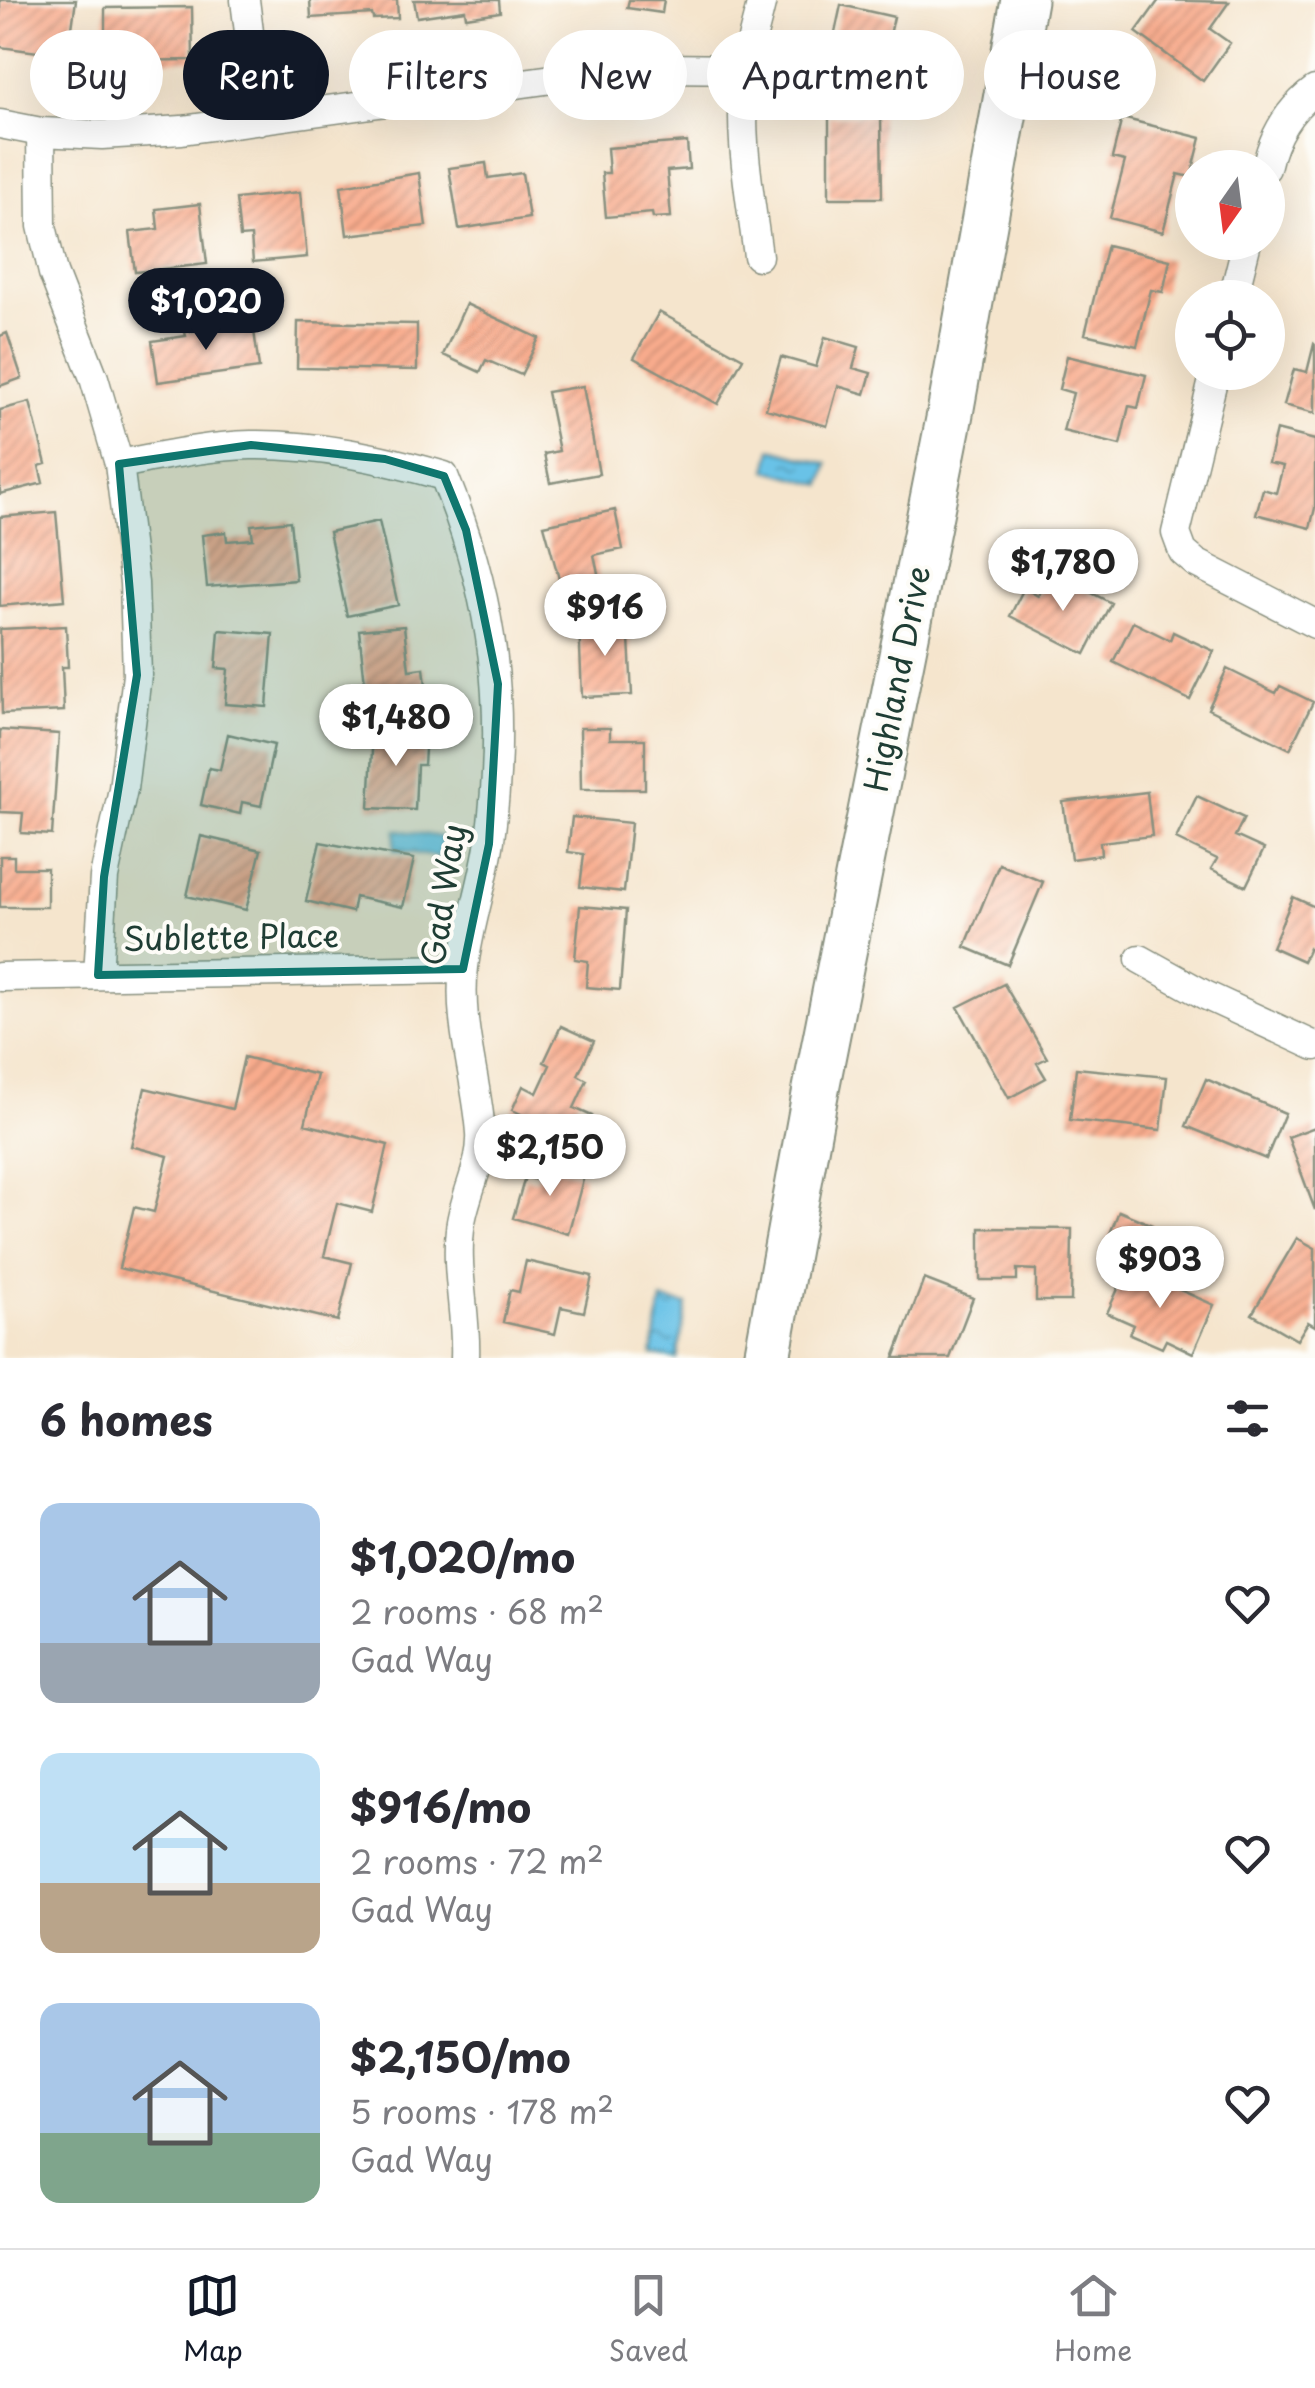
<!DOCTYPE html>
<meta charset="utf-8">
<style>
body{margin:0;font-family:"Playpen Sans",sans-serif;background:#f2f2f3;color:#2b2b33;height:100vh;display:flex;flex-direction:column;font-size:38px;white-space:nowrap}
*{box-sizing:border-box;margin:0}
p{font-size:32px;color:#7c7c81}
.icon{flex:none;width:55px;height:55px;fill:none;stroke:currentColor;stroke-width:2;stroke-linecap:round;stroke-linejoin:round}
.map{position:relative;height:1358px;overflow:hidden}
.panel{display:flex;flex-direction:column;background:#fff;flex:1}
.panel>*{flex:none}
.guide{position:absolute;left:30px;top:30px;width:1255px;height:90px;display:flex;gap:20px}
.needle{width:65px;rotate:194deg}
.buttons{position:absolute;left:1175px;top:150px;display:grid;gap:20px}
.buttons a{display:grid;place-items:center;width:110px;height:110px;border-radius:50%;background:#fff;box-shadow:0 10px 40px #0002;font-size:50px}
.price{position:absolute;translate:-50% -85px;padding:0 22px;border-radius:35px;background:#fff;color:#222;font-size:32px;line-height:65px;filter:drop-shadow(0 2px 5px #0008)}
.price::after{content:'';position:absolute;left:50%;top:60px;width:30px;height:22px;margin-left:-15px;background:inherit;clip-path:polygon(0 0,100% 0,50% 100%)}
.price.on{background:#111827;color:#fff}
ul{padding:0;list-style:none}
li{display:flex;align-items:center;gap:30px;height:250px;padding:0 40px}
li span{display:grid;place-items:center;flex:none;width:280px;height:200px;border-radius:20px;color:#555}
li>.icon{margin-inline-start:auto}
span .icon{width:120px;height:120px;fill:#fffc;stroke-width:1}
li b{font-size:42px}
h2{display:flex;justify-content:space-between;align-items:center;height:120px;padding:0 40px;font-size:42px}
.tag{padding:0 35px;border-radius:45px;background:#fff;box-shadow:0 10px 40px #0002;font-size:35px;line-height:90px}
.tag.on{background:#111827;color:#fff}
.tabs{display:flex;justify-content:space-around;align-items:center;height:140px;border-top:2px solid #e1e1e2;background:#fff;font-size:28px;color:#7c7c81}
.tabs a{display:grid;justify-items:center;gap:5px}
.tabs .on{color:#111827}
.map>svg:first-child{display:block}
.water{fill:url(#water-ripples);stroke:#44808e;stroke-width:2.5}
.building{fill:url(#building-hatch)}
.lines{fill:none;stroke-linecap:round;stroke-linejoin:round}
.minor-casing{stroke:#8a9180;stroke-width:31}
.primary-casing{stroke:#8a9180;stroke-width:49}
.minor{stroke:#fff;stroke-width:28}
.primary{stroke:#fff;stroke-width:45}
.marked{fill:#0f766e;fill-opacity:0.2;stroke:#0f766e;stroke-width:8;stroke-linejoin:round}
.labels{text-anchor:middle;stroke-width:8;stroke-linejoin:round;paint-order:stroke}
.street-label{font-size:32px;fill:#1f3d34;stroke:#fdfcf7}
</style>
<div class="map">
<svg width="1315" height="1358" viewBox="0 0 1315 1358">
<defs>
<pattern id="water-ripples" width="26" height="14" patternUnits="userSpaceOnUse" patternTransform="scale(2.5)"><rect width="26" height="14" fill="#69c2e7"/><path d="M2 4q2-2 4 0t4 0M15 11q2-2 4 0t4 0" fill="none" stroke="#569fbc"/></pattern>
<pattern id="building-hatch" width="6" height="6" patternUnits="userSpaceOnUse" patternTransform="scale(2.5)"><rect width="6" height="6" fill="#f9ac8d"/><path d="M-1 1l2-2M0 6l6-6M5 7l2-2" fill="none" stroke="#c98d74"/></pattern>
</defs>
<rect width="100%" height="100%" fill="#fdfcf7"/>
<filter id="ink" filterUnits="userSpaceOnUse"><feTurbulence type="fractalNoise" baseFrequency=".01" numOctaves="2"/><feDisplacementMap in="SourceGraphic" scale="20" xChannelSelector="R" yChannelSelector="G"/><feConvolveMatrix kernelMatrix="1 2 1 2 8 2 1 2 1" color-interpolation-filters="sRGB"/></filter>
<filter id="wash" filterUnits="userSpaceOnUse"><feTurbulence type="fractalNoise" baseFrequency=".0048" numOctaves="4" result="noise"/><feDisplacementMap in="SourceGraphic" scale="40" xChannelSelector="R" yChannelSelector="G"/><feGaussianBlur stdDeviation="2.25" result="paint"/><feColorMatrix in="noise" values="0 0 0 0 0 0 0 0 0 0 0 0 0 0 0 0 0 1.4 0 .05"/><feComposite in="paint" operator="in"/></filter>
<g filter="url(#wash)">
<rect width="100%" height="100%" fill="#f5e5cd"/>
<path class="water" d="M772,449L828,464L822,485L767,470Z
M396,830L442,837L439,857L394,850Z
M662,1300L687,1305L677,1358L652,1355Z"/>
<g id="blocks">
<path class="building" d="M0,0H76L68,56L0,47Z
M310,0H397L398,18L373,19L372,14L311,18Z
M414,0H499L500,12L466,17L465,10L417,17Z
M629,0H664L662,13L627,8Z
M1159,0L1229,2L1210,29L1230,43L1203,81L1136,32Z
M841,5L894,17L878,89L863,86L861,96L823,88Z
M192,7L193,60L105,61V8Z
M881,115L882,198H829V116Z
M1122,118L1201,138L1191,177L1178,174L1163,232L1110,218L1125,161L1112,158Z
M687,142L689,169L667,171L671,217L653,218L652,213L606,217L602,173H609L607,148Z
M486,163L488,178L522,173L529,218L459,229L449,168Z
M419,173L426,226L347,235L341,186Z
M300,192L307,257L253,262L251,236L240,237L236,199Z
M200,204L207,264L135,272L130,232L158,229L156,209Z
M1107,245L1170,260L1163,292L1151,290L1137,346L1085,334Z
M466,304L539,338L521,375L486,360L480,372L443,355Z
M659,312L743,358L718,404L634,358Z
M298,322L417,324V370L297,368Z
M253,323L259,368L158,382L152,341L186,336L185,332Z
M7,333L22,378L0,386V336Z
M825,337L859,347L853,368L871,373L865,394L838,386L827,426L766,409L781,357L816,367Z
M1314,344L1315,345V413L1284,405L1294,369L1307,372Z
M1067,356L1146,375L1138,408L1129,406L1120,445L1063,431L1073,393L1059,389Z
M583,386L599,474L550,483L544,454L559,451L547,392Z
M30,402L46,464L39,466L43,483L0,494V410Z
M1276,430L1315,440V508L1310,528L1256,514L1263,489L1276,493L1283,466L1268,463Z
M615,510L623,549L594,555L603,596L566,604L544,525Z
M56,512L64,600L0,606V517Z
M290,521L296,580L207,587L202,535L226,532L227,541L253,539L251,525Z
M379,521L398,605L347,616L329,532Z
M1046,581L1073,595L1078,586L1111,603L1085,654L1010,616L1024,588L1038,596Z
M628,620L632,695L582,697L579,623Z
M1133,622L1170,640L1173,632L1214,651L1190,700L1113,662Z
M66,626L68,667H62L64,711L2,714L0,629Z
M404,626L409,670L424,668L428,703L368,710L359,630Z
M219,630L273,634L267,707L225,704L228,669L216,668Z
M1227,669L1276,693L1280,686L1313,702L1290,749L1208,709Z
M580,728H610V739H645V789H581Z
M0,730L59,734L52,835L21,833L23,813L0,812Z
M373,731L426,733L424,765H417L415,810L369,808Z
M228,734L274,745L261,806L242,802L240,814L201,805L209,768L220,770Z
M1147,792L1152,836L1100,842L1101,855L1071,859L1063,802Z
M1197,796L1244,818L1235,836L1264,849L1246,886L1211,869L1217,859L1176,839Z
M572,817L631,823L624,892L580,887L584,854L568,852Z
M201,836L261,850L246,910L187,896Z
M320,842L414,859L403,907L355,897L352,912L306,901Z
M0,856H14V868H47V907H0Z
M999,864L1043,882L1008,965L965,947Z
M1293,897L1315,907V950L1309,948L1303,961L1272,947Z
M580,906L626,910L620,990L586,987L588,961L575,959Z
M1004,984L1047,1058L1037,1063L1046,1078L1009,1098L958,1007Z
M561,1026L594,1041L578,1075L587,1080L574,1108L592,1116L580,1142L512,1110L523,1086L537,1093L550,1065L544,1062Z
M244,1057L317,1075L305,1124L388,1145L372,1212L337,1203L324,1256L352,1263L338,1321L119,1268L134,1207L154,1212L168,1156L131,1146L145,1088L232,1109Z
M1076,1068L1167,1077L1161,1130L1070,1120Z
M1206,1079L1285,1113L1266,1159L1186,1126Z
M1315,1127V1210L1288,1137Z
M541,1164L584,1176L568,1234L513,1218L525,1177L537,1180Z
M1119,1211L1152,1225L1136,1264L1103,1251Z
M980,1228L1072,1229L1071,1301H1036V1270L1017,1269V1280H980Z
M1297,1238L1315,1248V1326L1308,1322L1297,1340L1252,1314Z
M526,1261L592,1276L584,1312L561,1307L555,1334L503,1322L510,1290L519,1292Z
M1128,1267L1214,1305L1193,1353L1166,1340L1162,1348L1130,1334L1134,1325L1107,1313Z
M924,1279L973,1298L950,1358H894Z"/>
</g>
</g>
<g filter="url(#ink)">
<use href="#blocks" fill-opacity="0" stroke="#8a9180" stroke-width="2.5"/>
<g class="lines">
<defs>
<path id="minor" d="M245,0L260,120
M0,124L41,132L102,135L182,130L589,74L661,68L746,69
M41,132L42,226L53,273L94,378L119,464L134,583L137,675L123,789L104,877L98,975
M1266,168C1273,136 1289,109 1315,90
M758,256C750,195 737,130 746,69C749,46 757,23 762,0
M1233,298L1247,242
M1215,372L1176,533L1183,552L1196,563L1315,624
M119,464C162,456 207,446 251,445C317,444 381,458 444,476C495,601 507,707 490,840C484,883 469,924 464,967C457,1023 477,1078 481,1133C483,1166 463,1197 460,1229C455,1271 467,1316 465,1358
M1140,959L1205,995L1315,1046
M0,977L463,969"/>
<path id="primary" d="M767,1358L816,1089L949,419L1024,0"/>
</defs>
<use href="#minor" class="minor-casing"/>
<use href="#primary" class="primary-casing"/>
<use href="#minor" class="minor"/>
<use href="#primary" class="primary"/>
</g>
</g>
<path class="marked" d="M251,445L385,459L444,476L466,530L498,684L489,844L463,969L98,975L104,877L137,675L119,464Z"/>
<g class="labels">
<g class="street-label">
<text transform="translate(898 679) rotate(-79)" y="11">Highland Drive</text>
<text transform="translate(444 895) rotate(-81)" y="11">Gad Way</text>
<text transform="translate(231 938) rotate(-1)" y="11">Sublette Place</text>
</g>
</g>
</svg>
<div class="buttons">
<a><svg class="needle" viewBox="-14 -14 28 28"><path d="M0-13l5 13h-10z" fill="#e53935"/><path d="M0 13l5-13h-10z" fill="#7c7c81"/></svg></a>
<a><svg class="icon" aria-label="locate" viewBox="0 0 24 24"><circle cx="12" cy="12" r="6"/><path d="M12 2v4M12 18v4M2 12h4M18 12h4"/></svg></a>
</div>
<b class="price on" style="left:206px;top:353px">$1,020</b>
<b class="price" style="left:1063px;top:614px">$1,780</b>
<b class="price" style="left:605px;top:659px">$916</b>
<b class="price" style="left:396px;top:769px">$1,480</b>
<b class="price" style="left:550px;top:1199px">$2,150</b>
<b class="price" style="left:1160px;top:1311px">$903</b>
<div class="guide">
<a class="tag">Buy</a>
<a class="tag on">Rent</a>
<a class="tag">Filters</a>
<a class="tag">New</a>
<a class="tag">Apartment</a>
<a class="tag">House</a>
</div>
</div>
<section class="panel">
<h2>6 homes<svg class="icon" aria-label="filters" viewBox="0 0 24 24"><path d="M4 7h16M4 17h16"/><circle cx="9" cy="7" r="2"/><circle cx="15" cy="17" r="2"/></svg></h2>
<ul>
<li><span style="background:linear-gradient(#a9c7e8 70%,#9aa5b1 0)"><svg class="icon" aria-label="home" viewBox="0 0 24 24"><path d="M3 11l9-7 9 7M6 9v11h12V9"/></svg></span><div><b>$1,020/mo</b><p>2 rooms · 68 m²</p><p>Gad Way</p></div><svg class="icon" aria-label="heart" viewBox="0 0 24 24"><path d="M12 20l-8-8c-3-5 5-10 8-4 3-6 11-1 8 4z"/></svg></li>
<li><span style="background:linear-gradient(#bfe0f5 65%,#b9a48a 0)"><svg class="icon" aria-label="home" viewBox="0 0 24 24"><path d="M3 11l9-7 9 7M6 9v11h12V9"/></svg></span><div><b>$916/mo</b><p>2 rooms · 72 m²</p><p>Gad Way</p></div><svg class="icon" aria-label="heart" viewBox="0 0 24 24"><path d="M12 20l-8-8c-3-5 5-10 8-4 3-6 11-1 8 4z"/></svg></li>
<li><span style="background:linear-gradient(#a9c7e8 65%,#7fa58c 0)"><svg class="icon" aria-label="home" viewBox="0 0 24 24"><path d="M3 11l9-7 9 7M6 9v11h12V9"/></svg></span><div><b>$2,150/mo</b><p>5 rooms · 178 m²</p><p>Gad Way</p></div><svg class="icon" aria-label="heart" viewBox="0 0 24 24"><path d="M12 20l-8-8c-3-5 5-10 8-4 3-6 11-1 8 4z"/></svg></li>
</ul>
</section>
<nav class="tabs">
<a class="on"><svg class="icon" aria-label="map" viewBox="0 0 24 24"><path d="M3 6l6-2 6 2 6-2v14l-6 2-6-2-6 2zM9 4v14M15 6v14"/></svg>Map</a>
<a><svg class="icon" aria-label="saved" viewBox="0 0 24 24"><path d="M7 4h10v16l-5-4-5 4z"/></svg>Saved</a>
<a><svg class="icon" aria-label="home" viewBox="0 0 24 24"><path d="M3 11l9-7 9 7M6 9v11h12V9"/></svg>Home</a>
</nav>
